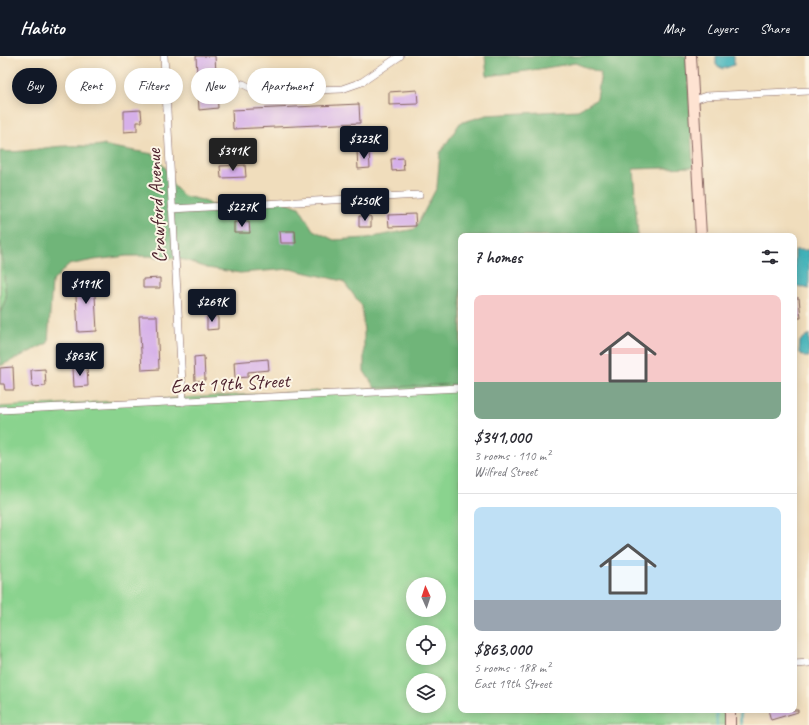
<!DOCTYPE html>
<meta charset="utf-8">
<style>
body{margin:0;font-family:Caveat,sans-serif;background:#f7f7f7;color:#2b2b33;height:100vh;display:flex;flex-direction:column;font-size:15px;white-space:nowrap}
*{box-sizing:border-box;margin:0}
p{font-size:13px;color:#7c7c81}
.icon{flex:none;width:22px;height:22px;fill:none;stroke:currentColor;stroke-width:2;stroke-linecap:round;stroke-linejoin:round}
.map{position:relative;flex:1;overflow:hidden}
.side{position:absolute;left:458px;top:177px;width:339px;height:480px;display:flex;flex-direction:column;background:#fff;border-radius:8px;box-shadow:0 2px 10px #0003}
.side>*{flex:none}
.banner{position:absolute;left:12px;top:12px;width:380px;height:36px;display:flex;gap:8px}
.needle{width:26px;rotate:357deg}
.fabs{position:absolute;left:406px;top:521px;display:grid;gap:8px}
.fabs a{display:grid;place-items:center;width:40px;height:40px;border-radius:50%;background:#fff;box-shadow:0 2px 10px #0003;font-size:20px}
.price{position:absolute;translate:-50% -34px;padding:0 9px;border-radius:4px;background:#111827;color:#fff;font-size:13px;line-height:26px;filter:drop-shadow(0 1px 2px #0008)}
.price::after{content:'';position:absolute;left:50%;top:24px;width:12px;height:9px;margin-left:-6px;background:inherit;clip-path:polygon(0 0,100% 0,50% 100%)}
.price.selected{background:#222;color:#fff}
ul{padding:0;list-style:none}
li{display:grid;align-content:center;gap:8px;height:212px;padding:0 16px}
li+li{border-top:1px solid #e1e1e2}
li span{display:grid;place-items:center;height:124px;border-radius:8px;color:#555}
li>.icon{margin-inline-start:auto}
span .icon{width:72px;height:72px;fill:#fffc;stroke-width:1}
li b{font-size:17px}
h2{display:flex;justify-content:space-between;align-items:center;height:48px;padding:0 16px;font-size:17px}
.tag{padding:0 14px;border-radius:18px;background:#fff;box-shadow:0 2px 10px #0003;font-size:14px;line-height:36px}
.tag.selected{background:#111827;color:#fff}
header{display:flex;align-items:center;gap:24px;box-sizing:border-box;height:56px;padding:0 20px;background:#111827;color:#fff}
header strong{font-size:19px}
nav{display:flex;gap:22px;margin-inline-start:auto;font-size:14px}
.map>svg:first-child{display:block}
.green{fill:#8ad38e;stroke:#6a795c;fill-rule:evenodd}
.forest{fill:#6fb579;stroke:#5c6a52}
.water{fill:#43b3ba;stroke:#466972}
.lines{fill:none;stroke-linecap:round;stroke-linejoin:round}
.stream{stroke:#43b3ba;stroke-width:2.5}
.building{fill:#d6b0e9}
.street-casing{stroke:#84625e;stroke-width:8}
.secondary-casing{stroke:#84625e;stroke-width:12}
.street{stroke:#fff;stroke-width:7}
.secondary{stroke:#fee3d2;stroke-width:10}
.labels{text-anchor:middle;stroke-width:4;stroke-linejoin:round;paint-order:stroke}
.street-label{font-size:20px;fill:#4a1f2b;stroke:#fcf5e5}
</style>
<header>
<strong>Habito</strong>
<nav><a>Map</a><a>Layers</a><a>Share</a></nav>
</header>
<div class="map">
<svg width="809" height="669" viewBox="0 0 809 669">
<rect width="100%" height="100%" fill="#fcf5e5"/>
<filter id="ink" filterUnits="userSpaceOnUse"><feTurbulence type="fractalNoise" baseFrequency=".025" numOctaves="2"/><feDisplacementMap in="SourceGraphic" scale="8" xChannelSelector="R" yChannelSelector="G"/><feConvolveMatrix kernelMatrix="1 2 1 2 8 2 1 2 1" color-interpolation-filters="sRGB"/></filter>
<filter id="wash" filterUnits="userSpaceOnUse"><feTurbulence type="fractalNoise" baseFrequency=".012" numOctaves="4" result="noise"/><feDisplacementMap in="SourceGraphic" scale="16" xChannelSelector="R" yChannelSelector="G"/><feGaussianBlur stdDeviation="0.9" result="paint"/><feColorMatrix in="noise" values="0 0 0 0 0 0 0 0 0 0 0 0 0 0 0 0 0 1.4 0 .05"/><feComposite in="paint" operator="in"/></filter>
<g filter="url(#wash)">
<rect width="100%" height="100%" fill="#f0ddbc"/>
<path class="green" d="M0,181L6,242L0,257Z
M461,328V654H726V669H0V351ZM413,528H439V554H413ZM413,576H439V602H413ZM413,624H439V650H413Z"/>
<path class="forest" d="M485,0H687L693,111L633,113L638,180H461V328L375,332L364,315V276L362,250L343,225L290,213L240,217L207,212L185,204L150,200H126L94,204L68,209L52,226L48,287L0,310V257L6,242L0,181V95C23,98 45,90 68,90C81,89 92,92 105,88L106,90L153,98L168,115L173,129L184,140L202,144L214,150L279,143L299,151L313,174L334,184L367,182L415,173L437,131L440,97L460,67L487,59L578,54L597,43L601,17L575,7L527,15L487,20Z"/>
<path class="water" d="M716,0H734V9L723,13L716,9Z
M795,194H809V233L794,229Z
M809,278V301H804L799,296L800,285Z"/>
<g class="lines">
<path class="stream" d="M716,654L717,669
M740,654L741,669"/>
</g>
<g id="blocks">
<path class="building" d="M196,0H215L218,52L199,54Z
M417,34L418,48L389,49V36Z
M359,48L360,67L233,73L232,54Z
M141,54L142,66H137V75L124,76V55Z
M369,94L370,112L358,113L357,95Z
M403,102L404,114L392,115L391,103Z
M245,109L246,121L221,122L220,110Z
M415,158L416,170L389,171L388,159Z
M359,160H371V171H359Z
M234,166H249L250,177H234Z
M280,175H295L296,187H281Z
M75,222H94L97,275L78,276Z
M160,222V232H143V223Z
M794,242H799L801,262H794Z
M139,260H157L159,313L142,314Z
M207,260H218V273L207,274Z
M204,300L205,324L195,325L194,301Z
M268,303L269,314L248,316V321L235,322L234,306Z
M13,311L14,334H5L4,328H0V312Z
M87,311L88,330L74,331L73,312Z
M45,313L46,330L32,331L31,314Z
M768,654H798V656L771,664Z"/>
</g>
</g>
<g filter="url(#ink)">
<use href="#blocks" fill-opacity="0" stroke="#84625e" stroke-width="1"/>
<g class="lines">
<defs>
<path id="street" d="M164,0L183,346
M243,28L259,36L342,33L362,26L400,0
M694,44L706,40L809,35
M172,153L419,139
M0,354L461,332
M794,608L809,607"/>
<path id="secondary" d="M691,0L701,180
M730,654V669"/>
</defs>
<use href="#street" class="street-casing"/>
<use href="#secondary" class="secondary-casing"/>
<use href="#street" class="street"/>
<use href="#secondary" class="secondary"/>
</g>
</g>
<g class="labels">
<g class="street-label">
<text transform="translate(156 150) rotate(-93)" y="7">Crawford Avenue</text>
<text transform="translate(230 327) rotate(-3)" y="7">East 19th Street</text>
</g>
</g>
</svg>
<div class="fabs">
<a><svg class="needle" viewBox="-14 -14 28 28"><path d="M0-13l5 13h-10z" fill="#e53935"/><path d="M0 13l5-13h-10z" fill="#7c7c81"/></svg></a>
<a><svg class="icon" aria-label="locate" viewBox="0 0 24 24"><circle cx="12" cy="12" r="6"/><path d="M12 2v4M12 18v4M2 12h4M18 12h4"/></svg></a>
<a><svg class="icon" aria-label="layers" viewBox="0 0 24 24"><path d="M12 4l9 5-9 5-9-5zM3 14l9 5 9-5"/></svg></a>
</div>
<b class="price" style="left:364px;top:104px">$323K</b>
<b class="price selected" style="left:233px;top:116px">$341K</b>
<b class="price" style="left:365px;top:166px">$250K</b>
<b class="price" style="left:242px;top:172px">$227K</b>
<b class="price" style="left:86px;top:249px">$191K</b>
<b class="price" style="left:212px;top:267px">$269K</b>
<b class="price" style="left:80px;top:321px">$863K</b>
<div class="banner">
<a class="tag selected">Buy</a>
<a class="tag">Rent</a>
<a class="tag">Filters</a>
<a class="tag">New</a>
<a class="tag">Apartment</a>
</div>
<section class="side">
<h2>7 homes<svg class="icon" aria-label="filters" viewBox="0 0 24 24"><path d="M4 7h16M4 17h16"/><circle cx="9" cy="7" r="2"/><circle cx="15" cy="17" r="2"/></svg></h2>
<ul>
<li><span style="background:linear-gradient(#f6c9c9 70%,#7fa58c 0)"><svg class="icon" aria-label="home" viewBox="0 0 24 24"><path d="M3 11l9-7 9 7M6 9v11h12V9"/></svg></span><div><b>$341,000</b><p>3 rooms · 110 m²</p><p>Wilfred Street</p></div></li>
<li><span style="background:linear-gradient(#bfe0f5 75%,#9aa5b1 0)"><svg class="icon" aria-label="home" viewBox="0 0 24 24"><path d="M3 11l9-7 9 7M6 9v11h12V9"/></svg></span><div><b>$863,000</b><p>5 rooms · 188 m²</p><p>East 19th Street</p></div></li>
</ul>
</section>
</div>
